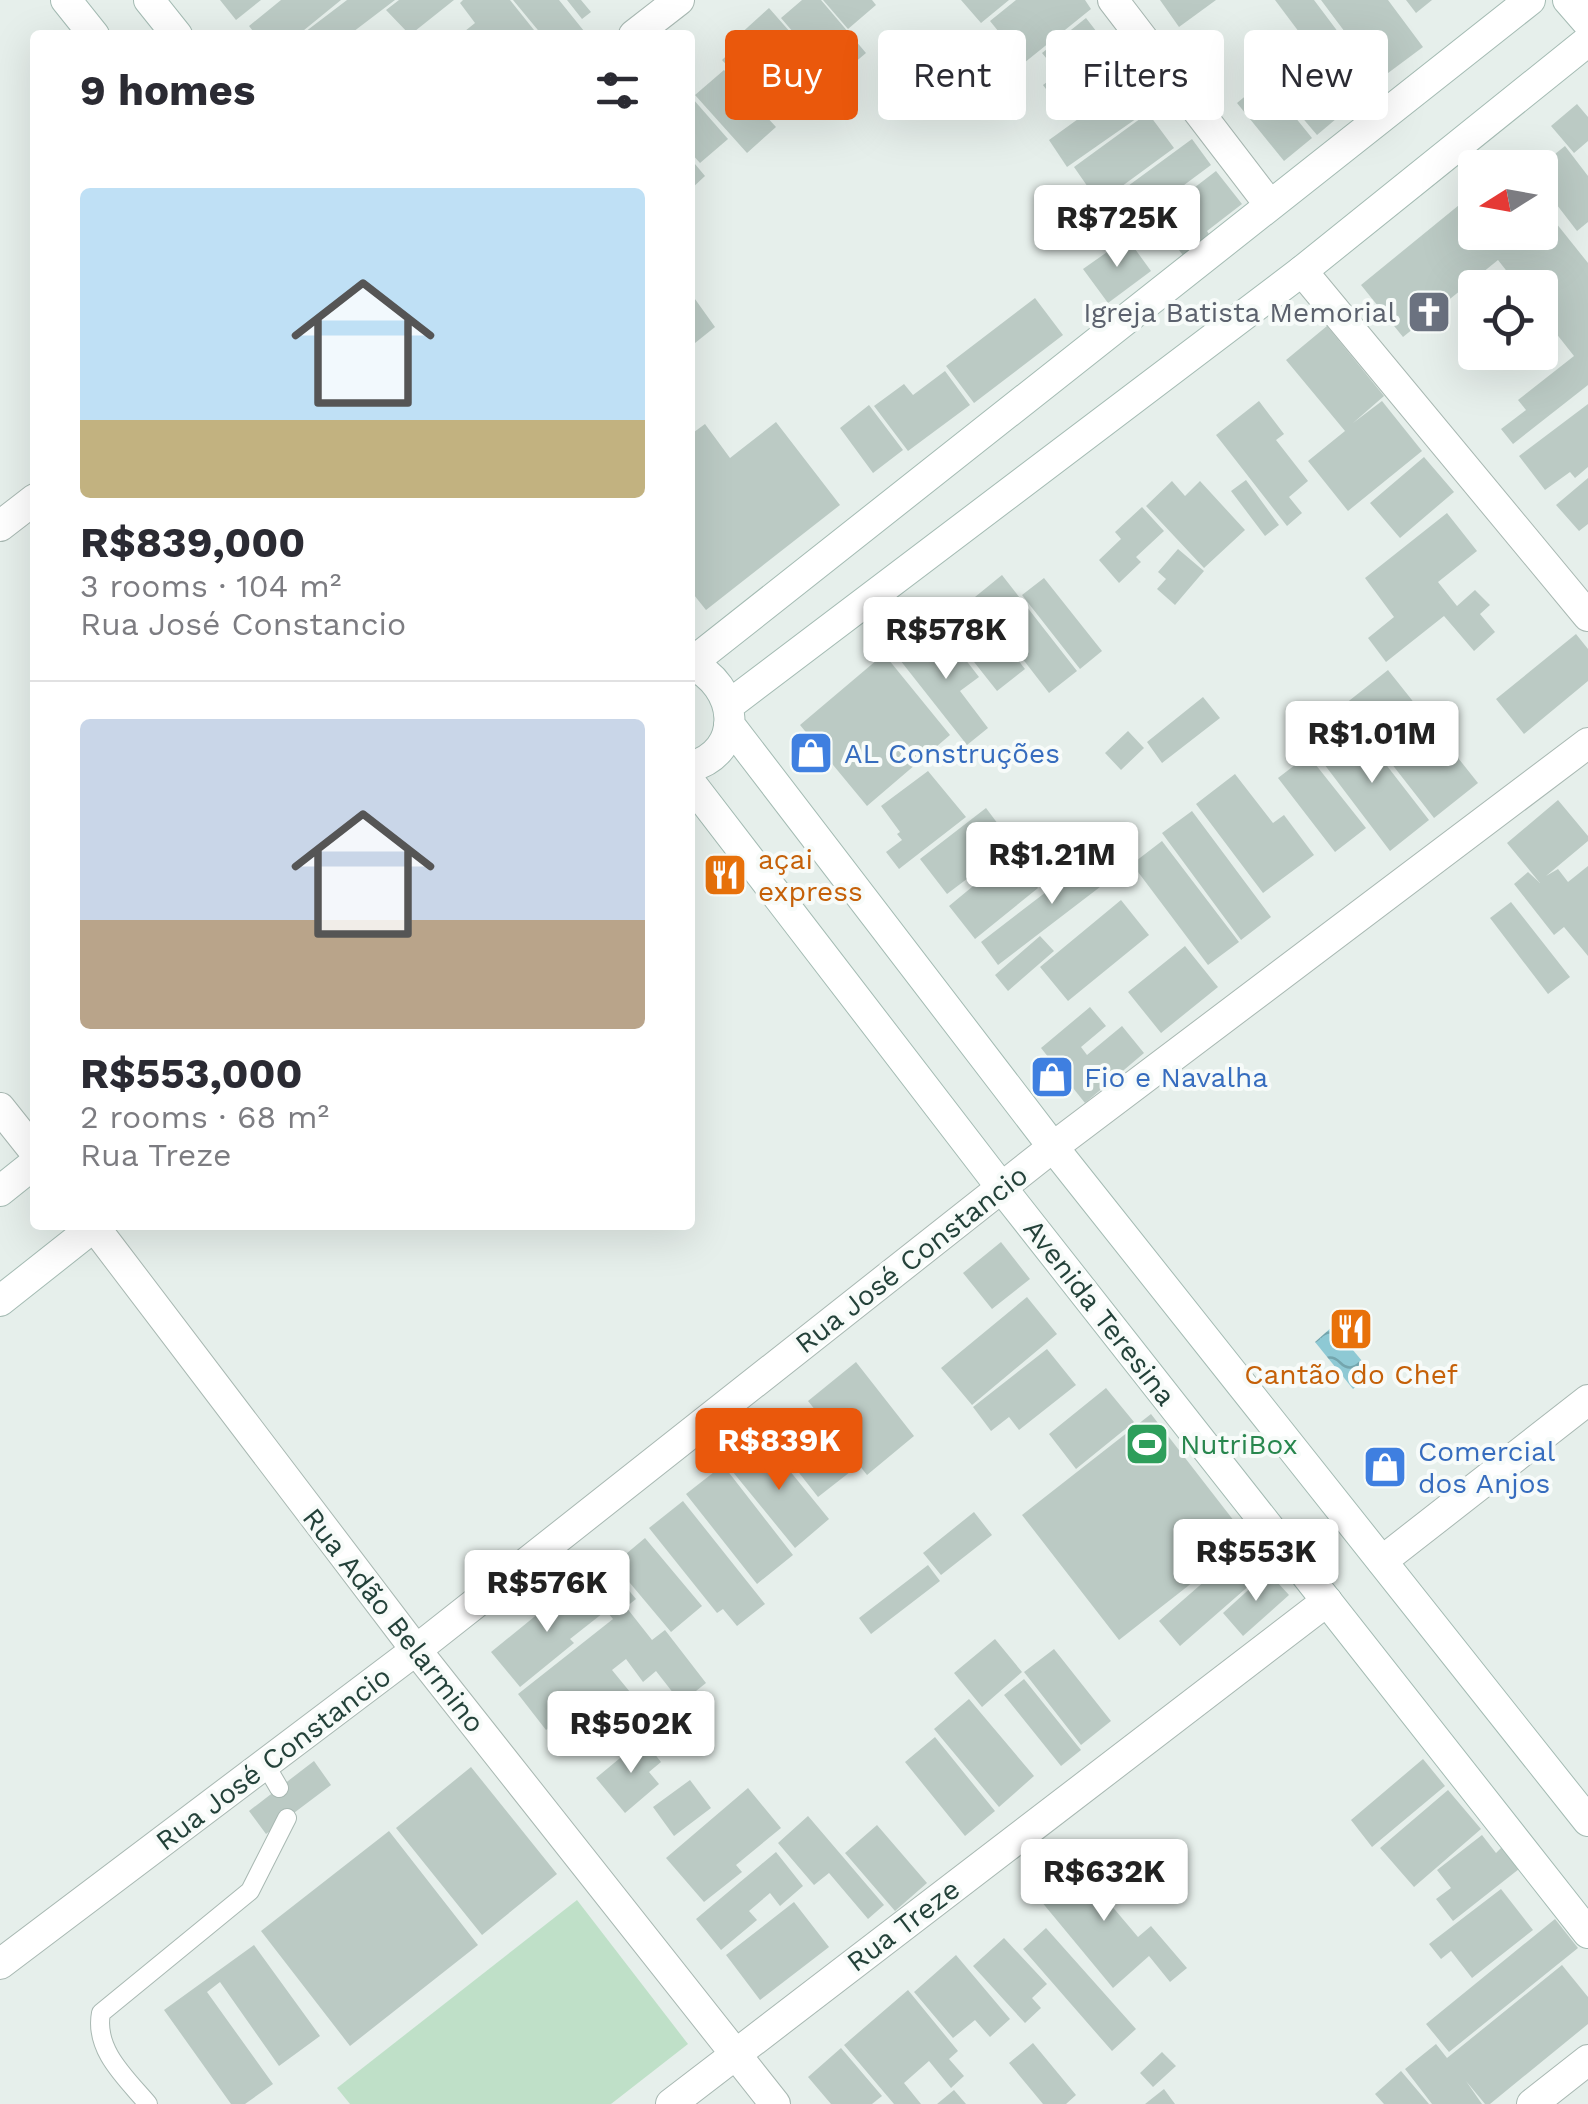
<!DOCTYPE html>
<meta charset="utf-8">
<style>
body{margin:0;font-family:"Work Sans",sans-serif;background:#f7f7f7;color:#2b2b33;height:100vh;display:flex;flex-direction:column;font-size:38px;white-space:nowrap}
*{box-sizing:border-box;margin:0}
p{font-size:32px;color:#7c7c81}
.icon{flex:none;width:55px;height:55px;fill:none;stroke:currentColor;stroke-width:2;stroke-linecap:round;stroke-linejoin:round}
.map{position:relative;flex:1;overflow:hidden}
.side{position:absolute;left:30px;top:30px;width:665px;height:1200px;display:flex;flex-direction:column;background:#fff;border-radius:10px;box-shadow:0 10px 40px #0002}
.side>*{flex:none}
.top-card{position:absolute;left:725px;top:30px;width:712px;height:90px;display:flex;gap:20px}
.needle{width:65px;rotate:259deg}
.controls{position:absolute;left:1458px;top:150px;display:grid;gap:20px}
.controls a{display:grid;place-items:center;width:100px;height:100px;border-radius:10px;background:#fff;box-shadow:0 10px 40px #0002;font-size:50px}
.price{position:absolute;translate:-50% -85px;padding:0 22px;border-radius:10px;background:#fff;color:#222;font-size:32px;line-height:65px;filter:drop-shadow(0 2px 5px #0008)}
.price::after{content:'';position:absolute;left:50%;top:60px;width:30px;height:22px;margin-left:-15px;background:inherit;clip-path:polygon(0 0,100% 0,50% 100%)}
.price.active{background:#ea580c;color:#fff}
ul{padding:0;list-style:none}
li{display:grid;align-content:center;gap:20px;height:530px;padding:0 50px}
li+li{border-top:2px solid #e1e1e2}
li span{display:grid;place-items:center;height:310px;border-radius:10px;color:#555}
li>.icon{margin-inline-start:auto}
span .icon{width:180px;height:180px;fill:#fffc;stroke-width:1}
li b{font-size:42px}
h2{display:flex;justify-content:space-between;align-items:center;height:120px;padding:0 50px;font-size:42px}
.chip{padding:0 35px;border-radius:10px;background:#fff;box-shadow:0 10px 40px #0002;font-size:35px;line-height:90px}
.chip.active{background:#ea580c;color:#fff}
.map>svg:first-child{display:block}
.garden{fill:#bfe0c8}
.water{fill:url(#water-waves)}
.building{fill:#bbcac4}
.lines{fill:none;stroke-linecap:round;stroke-linejoin:round}
.lane-casing{stroke:#a8b8b2;stroke-width:20}
.street-casing{stroke:#a8b8b2;stroke-width:32}
.secondary-casing{stroke:#a4bbb3;stroke-width:32}
.lane{stroke:#fff;stroke-width:18}
.street{stroke:#fff;stroke-width:30}
.secondary{stroke:#fff;stroke-width:30}
.labels{text-anchor:middle;stroke-width:8;stroke-linejoin:round;paint-order:stroke}
.worship-label{font-size:28px;fill:#5b616d;stroke:#f7fbf9;text-anchor:end}
.shop-label{font-size:28px;fill:#366cbe;stroke:#f7fbf9;text-anchor:start}
.food-label{font-size:28px;fill:#c56008;stroke:#f7fbf9;text-anchor:start}
.street-label{font-size:28px;fill:#24423a;stroke:#f7fbf9}
.leisure-label{font-size:28px;fill:#27864d;stroke:#f7fbf9;text-anchor:start}
</style>
<div class="map">
<svg width="1588" height="2104" viewBox="0 0 1588 2104">
<defs>
<pattern id="water-waves" width="16" height="10" patternUnits="userSpaceOnUse" patternTransform="scale(2.5)"><rect width="16" height="10" fill="#8ec9d4"/><path d="M0 5q4-4 8 0t8 0" fill="none" stroke="#74a5ad"/></pattern>
</defs>
<rect width="100%" height="100%" fill="#e6efeb"/>
<path class="garden" d="M577,1900L688,2044L611,2104H350L337,2088Z"/>
<path class="water" d="M1333,1326L1372,1373L1353,1389L1315,1342Z"/>
<path class="building" d="M220,0H261L236,20Z
M281,0H341L298,35H256L249,26Z
M347,0H395L349,35H301Z
M399,0H454L410,35L386,10Z
M463,0H510L538,35H460L475,23L460,3Z
M513,0H559L584,31L579,35H542Z
M567,0H581L591,12L582,19Z
M802,0H821L866,53L834,80L781,18Z
M823,0H872L876,5L848,29Z
M961,0H1009L981,23Z
M1016,0H1085L1091,9L1024,63L990,21Z
M1160,0H1216L1179,27Z
M1275,0H1314L1375,81L1350,100Z
M1321,0H1388L1423,47L1380,79Z
M1406,0H1432L1416,13Z
M769,8L813,58L781,86L790,97L772,115L722,60L741,42L737,37Z
M1086,18L1100,36L1056,70L1042,53Z
M1280,30L1303,62L1274,84L1251,52Z
M1109,35L1127,58L1061,109L1043,85Z
M724,70L776,127L747,153L695,95Z
M1119,72L1129,86L1146,74L1163,100L1067,167L1049,140L1085,114L1077,101Z
M1265,80L1312,138L1284,161L1237,103Z
M1320,85L1343,113L1317,135L1294,108Z
M693,99L728,139L700,163L690,152V102Z
M1577,104L1588,117V141L1574,153L1551,126Z
M1148,113L1174,148L1099,203L1074,167Z
M1192,139L1211,165L1102,246L1083,219Z
M1565,146L1588,176V222L1577,231L1540,183V166Z
M690,158L705,176L690,190Z
M1216,171L1242,204L1207,231L1214,242L1188,262L1155,218Z
M1475,192V232H1540V203L1588,263V385L1513,444L1501,429L1526,410L1518,400L1574,356L1540,313V288H1520L1498,260L1403,337L1361,285Z
M1127,238L1151,271L1108,303L1083,269Z
M690,292L715,327L690,347Z
M1035,298L1063,335L974,403L946,366Z
M1327,326L1384,396L1353,423L1382,401L1422,451L1348,511L1308,461L1345,431L1286,360Z
M945,371L970,405L908,451L874,406L904,384L913,395Z
M1259,401L1284,434L1276,440L1308,481L1289,497L1302,513L1287,526L1216,435Z
M1588,404V467L1575,478L1570,472L1545,490L1519,456Z
M869,405L903,450L873,473L840,428Z
M776,422L840,505L706,610L690,590V435L705,424L730,458Z
M1424,457L1454,492L1400,538L1370,503Z
M1588,478V524L1579,531L1556,505Z
M1246,480L1279,525L1265,536L1231,491Z
M1172,481L1185,496L1200,481L1245,530L1204,568L1146,506Z
M1142,507L1164,531L1136,557L1141,562L1119,583L1099,560L1121,539L1115,532Z
M1447,513L1477,551L1438,582L1457,606L1475,590L1490,605L1480,614L1495,632L1474,651L1444,616L1386,662L1368,638L1394,617L1365,578Z
M1178,549L1204,571L1175,605L1157,589L1166,579L1158,572Z
M1002,575L1077,671L1049,693L975,597Z
M1044,578L1102,651L1080,669L1022,595Z
M972,602L1025,669L997,691L944,624Z
M941,628L979,677L960,691L988,728L967,745L900,660Z
M1576,634L1588,649V681L1524,734L1496,699Z
M884,654L950,735L867,806L800,725Z
M1388,670L1478,783L1434,818L1345,704Z
M1203,697L1220,718L1162,763L1147,742Z
M1353,722L1429,820L1390,851L1315,752Z
M1128,731L1144,748L1121,770L1105,753Z
M1308,755L1366,828L1335,852L1278,778Z
M928,771L966,817L899,869L886,852L902,840L897,834L900,832L881,806Z
M1235,774L1273,823L1284,815L1314,855L1263,893L1196,804Z
M1558,800L1588,836V841L1546,876L1558,869L1568,882L1588,866V956L1564,927L1554,935L1514,884L1528,872L1540,883L1507,843Z
M986,808L1013,844L947,894L920,859Z
M1192,811L1271,917L1241,940L1162,833Z
M1162,841L1239,942L1208,965L1132,864Z
M1116,846L1130,864L998,965L981,942L1063,879L1067,884Z
M1012,854L1038,888L975,939L949,906Z
M1121,900L1149,935L1068,1001L1040,967Z
M1511,902L1570,977L1548,994L1490,918Z
M1040,936L1054,951L1008,991L995,975Z
M1185,946L1218,987L1161,1033L1128,992Z
M1090,1007L1106,1026L1081,1047L1087,1055L1122,1026L1144,1053L1085,1103L1041,1048Z
M1001,1242L1030,1279L992,1309L963,1273Z
M1027,1297L1057,1334L972,1405L941,1368Z
M1047,1349L1076,1385L1019,1430L1009,1417L991,1431L973,1407Z
M856,1362L914,1436L867,1475L808,1401Z
M1106,1388L1134,1422L1076,1469L1049,1434Z
M804,1412L850,1472L818,1497L771,1437Z
M1151,1414L1248,1539L1119,1640L1022,1515Z
M763,1438L829,1519L795,1548L728,1466Z
M723,1465L793,1555L757,1584L686,1494Z
M683,1501L765,1604L737,1626L723,1609L717,1613L649,1528Z
M974,1512L992,1535L941,1575L923,1553Z
M645,1538L702,1606L671,1632L614,1564Z
M1246,1545L1267,1570L1180,1646L1159,1621Z
M605,1562L636,1599L626,1607L652,1640L665,1630L706,1683L681,1703L656,1671L643,1682L626,1659L612,1670L630,1692L589,1725L575,1707L546,1730L518,1694L613,1619L582,1582Z
M928,1565L940,1581L871,1634L859,1618Z
M1268,1572L1289,1595L1243,1636L1223,1613Z
M577,1582L603,1613L570,1639L574,1643L520,1687L491,1652Z
M995,1639L1022,1672L982,1707L954,1673Z
M1054,1649L1111,1721L1081,1745L1024,1672Z
M1024,1679L1081,1750L1061,1766L1004,1695Z
M969,1699L1034,1776L999,1807L934,1729Z
M935,1737L995,1811L965,1836L905,1762Z
M643,1739L661,1762L649,1772L659,1784L625,1813L596,1778Z
M1423,1759L1445,1786L1372,1847L1351,1820Z
M314,1761L331,1785L266,1834L249,1811Z
M471,1767L557,1874L482,1935L396,1828Z
M690,1780L711,1808L674,1836L653,1807Z
M748,1788L781,1828L736,1865L742,1872L704,1902L666,1858Z
M1448,1790L1481,1829L1414,1887L1380,1848Z
M808,1816L884,1905L868,1919L829,1873L814,1885L778,1843Z
M877,1825L927,1883L895,1911L845,1853Z
M389,1831L478,1945L350,2046L261,1931Z
M1482,1835L1496,1853L1502,1847L1519,1869L1453,1921L1436,1899L1451,1888L1437,1870Z
M776,1852L803,1886L780,1906L770,1893L749,1911L757,1920L721,1950L696,1919Z
M1087,1852L1116,1888L1105,1898L1138,1937L1151,1926L1187,1968L1170,1982L1149,1956L1113,1988L1036,1895Z
M1501,1889L1533,1930L1472,1978L1451,1951L1441,1959L1429,1944Z
M794,1902L829,1947L760,2000L726,1955Z
M1555,1919L1578,1948L1449,2052L1426,2024Z
M1046,1928L1136,2029L1112,2051L1023,1949Z
M1004,1938L1047,1984L1032,1998L1041,2008L1025,2023L973,1966Z
M254,1945L320,2036L279,2066L220,1982L207,1992L273,2084L245,2104H231L164,2010Z
M956,1955L1010,2019L990,2037L975,2020L953,2038L914,1992Z
M1562,1965L1588,1997V2024L1490,2104H1485L1466,2081L1482,2104H1432L1405,2069L1436,2044L1447,2058Z
M908,1990L958,2051L949,2059L964,2076L951,2088L929,2061L904,2083L921,2104H894L844,2045Z
M1033,2043L1076,2095L1066,2104H1043L1009,2063Z
M841,2048L882,2096L872,2104H831L808,2077Z
M1162,2052L1176,2066L1153,2087L1140,2073Z
M1401,2071L1429,2104H1384L1375,2094Z
M1164,2089L1175,2104H1145Z
M954,2090L966,2104H937Z"/>
<g class="lines">
<defs>
<path id="lane" d="M265,1764L279,1788
M148,2104C126,2078 94,2050 101,2013L250,1891L287,1818"/>
<path id="street" d="M1113,0L1269,204
M634,35L679,0
M1302,271L1588,616
M0,526L35,499
M0,1108L35,1152
M93,1225L416,1650L775,2104
M1382,1561L1588,1400
M0,1964L416,1650L1053,1147L1588,743
M671,2104L1327,1601
M1532,2104L1588,2060"/>
<path id="secondary" d="M66,0L94,35
M149,0L177,35
M1568,0L1588,23
M729,705L1302,271L1588,41
M729,724L1053,1147L1588,1821
M690,767C746,752 739,685 690,664L1530,0
M690,782L1001,1187L1588,1933
M0,1191L35,1163
M0,1301L96,1225"/>
</defs>
<use href="#lane" class="lane-casing"/>
<use href="#street" class="street-casing"/>
<use href="#secondary" class="secondary-casing"/>
<use href="#lane" class="lane"/>
<use href="#street" class="street"/>
<use href="#secondary" class="secondary"/>
</g>
<defs>
<symbol id="church-square" viewBox="-11 -11 22 22"><rect x="-9" y="-9" width="18" height="18" rx="4" fill="#6b7280" stroke="#f7fbf9"/><path d="M-1.2-6h2.4v3.5h3.3v2.4h-3.3V6h-2.4V-.1h-3.3v-2.4h3.3Z" fill="#fff"/></symbol>
<symbol id="shop-square" viewBox="-11 -11 22 22"><rect x="-9" y="-9" width="18" height="18" rx="4" fill="#3f7fe0" stroke="#f7fbf9"/><path d="M-5-2.5h2.3a2.7 3.5 0 0 1 5.4 0H5L5.5 6h-11ZM-1.5-2.5h3a1.5 2.3 0 0 0-3 0Z" fill="#fff"/></symbol>
<symbol id="restaurant-square" viewBox="-11 -11 22 22"><rect x="-9" y="-9" width="18" height="18" rx="4" fill="#e8710a" stroke="#f7fbf9"/><path d="M-5-6h1v4h1v-4h1v4h1v-4h1v5L-1.5 .5V6h-2V.5L-5-1ZM5-6V6H3V1.5H1.5Q1.5-4 5-6Z" fill="#fff"/></symbol>
<symbol id="stadium-square" viewBox="-11 -11 22 22"><rect x="-9" y="-9" width="18" height="18" rx="4" fill="#2e9e5b" stroke="#f7fbf9"/><path d="M0-5a6.5 5 0 1 0 0 10a6.5 5 0 1 0 0-10ZM-3.5-1.8h7v3.6h-7Z" fill="#fff"/></symbol>
</defs>
<g fill-rule="evenodd">
<use href="#church-square" x="1404" y="287" width="50" height="50"/>
<use href="#shop-square" x="786" y="728" width="50" height="50"/>
<use href="#restaurant-square" x="700" y="850" width="50" height="50"/>
<use href="#shop-square" x="1027" y="1052" width="50" height="50"/>
<use href="#restaurant-square" x="1326" y="1304" width="50" height="50"/>
<use href="#stadium-square" x="1122" y="1419" width="50" height="50"/>
<use href="#shop-square" x="1360" y="1442" width="50" height="50"/>
</g>
<g class="labels">
<g class="worship-label">
<text x="1396" y="322">Igreja Batista Memorial</text>
</g>
<g class="shop-label">
<text x="844" y="763">AL Construções</text>
<text x="1084" y="1087">Fio e Navalha</text>
<text x="1418" y="1461">Comercial<tspan x="1418" dy="32">dos Anjos</tspan></text>
</g>
<g class="food-label">
<text x="758" y="869">açai<tspan x="758" dy="32">express</tspan></text>
<text x="1351" y="1384" text-anchor="middle">Cantão do Chef</text>
</g>
<g class="street-label">
<text transform="translate(911 1259) rotate(-38)" y="10">Rua José Constancio</text>
<text transform="translate(1100 1312) rotate(52)" y="10">Avenida Teresina</text>
<text transform="translate(394 1620) rotate(52)" y="10">Rua Adão Belarmino</text>
<text transform="translate(273 1758) rotate(-37)" y="10">Rua José Constancio</text>
<text transform="translate(903 1925) rotate(-37)" y="10">Rua Treze</text>
</g>
<g class="leisure-label">
<text x="1180" y="1454">NutriBox</text>
</g>
</g>
</svg>
<div class="controls">
<a><svg class="needle" viewBox="-14 -14 28 28"><path d="M0-13l5 13h-10z" fill="#e53935"/><path d="M0 13l5-13h-10z" fill="#7c7c81"/></svg></a>
<a><svg class="icon" aria-label="locate" viewBox="0 0 24 24"><circle cx="12" cy="12" r="6"/><path d="M12 2v4M12 18v4M2 12h4M18 12h4"/></svg></a>
</div>
<b class="price" style="left:1117px;top:270px">R$725K</b>
<b class="price" style="left:946px;top:682px">R$578K</b>
<b class="price" style="left:1372px;top:786px">R$1.01M</b>
<b class="price" style="left:1052px;top:907px">R$1.21M</b>
<b class="price active" style="left:779px;top:1493px">R$839K</b>
<b class="price" style="left:1256px;top:1604px">R$553K</b>
<b class="price" style="left:547px;top:1635px">R$576K</b>
<b class="price" style="left:631px;top:1776px">R$502K</b>
<b class="price" style="left:1104px;top:1924px">R$632K</b>
<div class="top-card">
<a class="chip active">Buy</a>
<a class="chip">Rent</a>
<a class="chip">Filters</a>
<a class="chip">New</a>
</div>
<section class="side">
<h2>9 homes<svg class="icon" aria-label="filters" viewBox="0 0 24 24"><path d="M4 7h16M4 17h16"/><circle cx="9" cy="7" r="2"/><circle cx="15" cy="17" r="2"/></svg></h2>
<ul>
<li><span style="background:linear-gradient(#bfe0f5 75%,#c2b280 0)"><svg class="icon" aria-label="home" viewBox="0 0 24 24"><path d="M3 11l9-7 9 7M6 9v11h12V9"/></svg></span><div><b>R$839,000</b><p>3 rooms · 104 m²</p><p>Rua José Constancio</p></div></li>
<li><span style="background:linear-gradient(#c9d6e8 65%,#b9a48a 0)"><svg class="icon" aria-label="home" viewBox="0 0 24 24"><path d="M3 11l9-7 9 7M6 9v11h12V9"/></svg></span><div><b>R$553,000</b><p>2 rooms · 68 m²</p><p>Rua Treze</p></div></li>
</ul>
</section>
</div>
